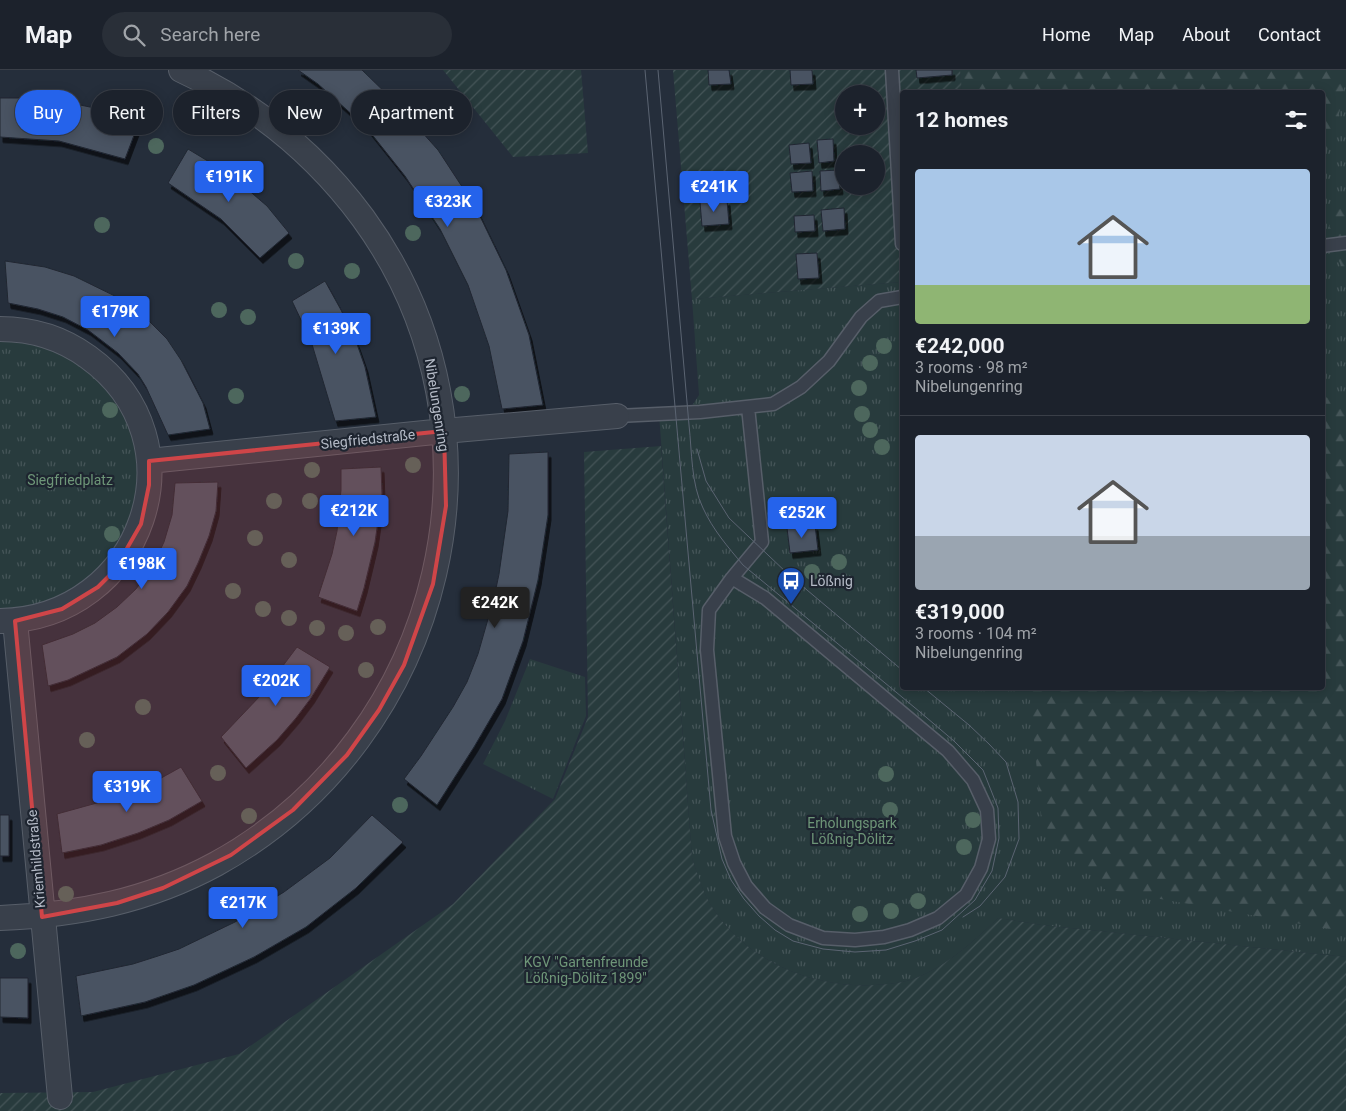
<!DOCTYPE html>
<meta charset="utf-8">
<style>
body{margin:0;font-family:Roboto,sans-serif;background:#292f38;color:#f1f3f6;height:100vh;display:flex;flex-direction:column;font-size:19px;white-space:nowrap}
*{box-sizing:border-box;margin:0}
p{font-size:16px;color:#a0a4a9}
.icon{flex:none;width:28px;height:28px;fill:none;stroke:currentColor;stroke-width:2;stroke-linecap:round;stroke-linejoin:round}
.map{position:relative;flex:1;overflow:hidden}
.drawer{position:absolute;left:900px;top:20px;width:425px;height:600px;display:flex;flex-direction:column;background:#1c222c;border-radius:5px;box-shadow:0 2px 12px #0003,0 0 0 1px #3a3f48}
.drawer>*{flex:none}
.banner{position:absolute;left:15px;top:20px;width:475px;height:45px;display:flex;gap:10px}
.buttons{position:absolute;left:835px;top:15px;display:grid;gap:10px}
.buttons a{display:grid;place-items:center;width:50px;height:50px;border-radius:50%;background:#1c222c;box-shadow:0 2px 12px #0003,0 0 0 1px #3a3f48;font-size:25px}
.price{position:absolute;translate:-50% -42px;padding:0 11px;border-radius:5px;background:#2563eb;color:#fff;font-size:16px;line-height:32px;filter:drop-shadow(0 1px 2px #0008)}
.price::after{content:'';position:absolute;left:50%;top:30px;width:15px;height:11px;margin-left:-8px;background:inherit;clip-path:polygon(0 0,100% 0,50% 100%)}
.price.active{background:#222;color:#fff}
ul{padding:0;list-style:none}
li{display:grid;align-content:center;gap:10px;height:265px;padding:0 15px}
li+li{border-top:1px solid #3a3f48}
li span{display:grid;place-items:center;height:155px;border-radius:5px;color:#555}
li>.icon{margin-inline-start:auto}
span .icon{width:90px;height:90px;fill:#fffc;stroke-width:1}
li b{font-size:21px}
h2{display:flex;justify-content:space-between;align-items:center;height:60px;padding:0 15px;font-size:21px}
.chip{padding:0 18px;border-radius:22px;background:#1c222c;box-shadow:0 2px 12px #0003,0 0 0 1px #3a3f48;font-size:18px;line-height:45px}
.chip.active{background:#2563eb;color:#fff}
header{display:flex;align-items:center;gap:30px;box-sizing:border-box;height:70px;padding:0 25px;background:#1c222c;border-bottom:1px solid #3a3f48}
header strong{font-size:24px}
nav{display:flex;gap:28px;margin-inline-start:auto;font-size:18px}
.search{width:350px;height:45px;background:#292f38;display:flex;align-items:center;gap:12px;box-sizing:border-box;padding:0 18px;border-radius:28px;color:#a0a4a9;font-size:19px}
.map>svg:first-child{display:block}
.grass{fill:url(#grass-tufts)}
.forest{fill:url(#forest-firs)}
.garden{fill:url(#garden-furrows);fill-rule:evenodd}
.building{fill:#4a5362;stroke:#202732;filter:url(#shadow)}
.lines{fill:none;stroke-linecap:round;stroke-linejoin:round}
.lane-casing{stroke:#575e69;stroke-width:15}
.street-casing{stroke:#575e69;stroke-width:26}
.lane{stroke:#39404b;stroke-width:12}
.street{stroke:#39404b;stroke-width:24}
.tram{stroke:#5b6472;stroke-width:1}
.tree{fill:#4d675d}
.marked{fill:#cf4548;fill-opacity:0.2;stroke:#cf4548;stroke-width:4;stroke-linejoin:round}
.labels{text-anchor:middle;stroke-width:4.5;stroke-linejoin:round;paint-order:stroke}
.street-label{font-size:14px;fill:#b5bbc7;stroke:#1e2530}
.park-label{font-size:14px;fill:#6e9678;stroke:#1e2530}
.poi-label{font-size:14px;fill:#b5bbc7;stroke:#1e2530;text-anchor:start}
</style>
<header>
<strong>Map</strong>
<div class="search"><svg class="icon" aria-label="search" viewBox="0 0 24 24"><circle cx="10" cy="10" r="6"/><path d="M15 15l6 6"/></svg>Search here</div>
<nav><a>Home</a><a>Map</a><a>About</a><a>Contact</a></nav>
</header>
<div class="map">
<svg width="1346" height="1041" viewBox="0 0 1346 1041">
<defs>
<pattern id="grass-tufts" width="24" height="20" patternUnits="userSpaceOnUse" patternTransform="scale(1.25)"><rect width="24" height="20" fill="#283b3d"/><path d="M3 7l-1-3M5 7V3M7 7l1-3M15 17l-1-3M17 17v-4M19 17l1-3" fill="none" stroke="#455558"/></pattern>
<pattern id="forest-firs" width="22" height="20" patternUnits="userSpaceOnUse" patternTransform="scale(1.25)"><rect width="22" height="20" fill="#283b3d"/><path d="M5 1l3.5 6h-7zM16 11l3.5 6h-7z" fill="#455558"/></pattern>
<pattern id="garden-furrows" width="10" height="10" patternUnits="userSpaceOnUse" patternTransform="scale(1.25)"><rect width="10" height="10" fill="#283b3d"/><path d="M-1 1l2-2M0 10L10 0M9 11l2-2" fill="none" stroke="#455558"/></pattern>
<filter id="shadow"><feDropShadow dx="3" dy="5.5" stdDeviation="0" flood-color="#0009"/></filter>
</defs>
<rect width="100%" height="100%" fill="#252e3b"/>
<path class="grass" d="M960,0H1346V887L1042,855L998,848C974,871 948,895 916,908C903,913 889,914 875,915C815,919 748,892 714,840C703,824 698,806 692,788L659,344L688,342L699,325L692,229L902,212V618H1322V22H962Z
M0,269L43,275L77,291L117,330L134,364L139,420L123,473L71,525L0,544Z
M530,589L585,607L586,646L553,729L483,694L505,651Z"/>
<path class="forest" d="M960,0H1346L1340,40L1323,93L1322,22H962Z
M1346,120V206L1326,163Z
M1323,327L1346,330V861L1335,860L1104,819L1042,753L1029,618H1322Z"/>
<path class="garden" d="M443,0H581L588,83L513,87Z
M673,0H960L962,22H902V212L692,229ZM844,24H876V56H844ZM844,84H876V116H844Z
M661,376L692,788C698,805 703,824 714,840C748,892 815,919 875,915C889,914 903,913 916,908C948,895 974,871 998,848L1042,855L1346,887V1041H0V1023L93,1022L239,984L453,834L555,729L588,647L584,382Z"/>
<path class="building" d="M298,0H362L395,32L438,80L476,138L506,200L529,265L543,335L502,339L489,276L468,215L440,159L405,106L366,57L318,14Z
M708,0H729L731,14L709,15Z
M790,0H812L813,14L791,15Z
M916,0H952V5L917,8Z
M0,28H31L71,33L104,40L139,52L125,89L59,71L0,67Z
M833,69L834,91L819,93L817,70Z
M809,73L811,93L791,94L789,75Z
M188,79L221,99L246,118L267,136L289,163L260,188L221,149L168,113Z
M838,100L840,119L821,121L820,101Z
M812,101L813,121L792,122L790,103Z
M727,130L729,154L702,156L700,132Z
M844,138L845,159L823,161L821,140Z
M814,145L815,161L795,162L794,146Z
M817,183L819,208L798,209L796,184Z
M5,191L45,197L74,206L123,230L146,248L167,269L181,290L203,333L210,359L168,365L146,317L138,304L118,283L88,260L63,247L38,239L8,233Z
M325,211L341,240L357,274L365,297L376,347L335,351L311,271L292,231Z
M548,382V445L538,510L523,571L502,629L474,677L437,735L404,709L421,686L453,637L467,612L478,584L494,528L499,504L508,441L509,384Z
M381,397L382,424L375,472L364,518L357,541L318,527L332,484L337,461L341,420V399Z
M218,412L216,441L209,466L198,493L187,516L168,542L147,564L117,587L68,610L48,616L42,575L73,564L95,553L117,537L136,519L152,497L164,472L172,445L175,413Z
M815,455L818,480L790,483L787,458Z
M297,577L330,597L311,628L296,648L277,670L246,698L221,667L261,625Z
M181,697L202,731L169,750L138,763L101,775L62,783L57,744L122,726L154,712Z
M0,745H9V786H0Z
M372,745L403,772L356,818L306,857L254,887L194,915L145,932L81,946L76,906L133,894L158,886L179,879L235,852L284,822L330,788Z
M0,908H28V948L0,947Z"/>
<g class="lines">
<defs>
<path id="lane" d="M892,0L902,174
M1322,176L1346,173
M617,346L700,342L773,334L801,317L829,291L861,247L879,231L902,227
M732,508L765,528L948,681L973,710L987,740L989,769L981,798L966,825L938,848L910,860L884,867L855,870L823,868L789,855L765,838L746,816L734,793L725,766L707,580L709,540L732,508L762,472L748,337"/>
<path id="street" d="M0,259C32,259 62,268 88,287C205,371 143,549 0,551
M149,391L444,361L617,346
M15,551L60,1027
M0,848C77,845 148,831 216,794C446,667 519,362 363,148C315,83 255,34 181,0"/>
</defs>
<use href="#lane" class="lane-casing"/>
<use href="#street" class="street-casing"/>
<use href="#lane" class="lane"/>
<use href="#street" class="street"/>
<path class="tram" d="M645,0L711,740L722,789L731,810L744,829L759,846L775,860L793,871L823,879L855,882L886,880L915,871L942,860L975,830L992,801L999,768L998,738L983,700L954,671L920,642L743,495C728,477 713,460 703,438C691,414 692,382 689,355L658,0
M697,379L706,411L729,448L788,504L902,600
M924,618L969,655L989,674L1006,692L1018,732L1019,769L1005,807L980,836L963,847"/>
</g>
<g class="tree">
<circle cx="156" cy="76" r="8"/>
<circle cx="102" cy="155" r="8"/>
<circle cx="413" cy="163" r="8"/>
<circle cx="296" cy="191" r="8"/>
<circle cx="352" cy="201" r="8"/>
<circle cx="219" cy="240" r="8"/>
<circle cx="248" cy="247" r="8"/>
<circle cx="884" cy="276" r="8"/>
<circle cx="870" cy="293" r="8"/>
<circle cx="859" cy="318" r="8"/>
<circle cx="462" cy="324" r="8"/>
<circle cx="236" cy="326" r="8"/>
<circle cx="110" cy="340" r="8"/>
<circle cx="862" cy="344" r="8"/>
<circle cx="870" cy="360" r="8"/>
<circle cx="882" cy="377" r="8"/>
<circle cx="413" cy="395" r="8"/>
<circle cx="312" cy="400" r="8"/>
<circle cx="274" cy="431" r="8"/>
<circle cx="310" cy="431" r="8"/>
<circle cx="112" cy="464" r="8"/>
<circle cx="255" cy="468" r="8"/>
<circle cx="289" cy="490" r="8"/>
<circle cx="839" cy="492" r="8"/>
<circle cx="812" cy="502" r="8"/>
<circle cx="233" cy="521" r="8"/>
<circle cx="263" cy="539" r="8"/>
<circle cx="289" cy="548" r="8"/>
<circle cx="378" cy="557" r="8"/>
<circle cx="317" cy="558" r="8"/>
<circle cx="346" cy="563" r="8"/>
<circle cx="366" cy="600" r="8"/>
<circle cx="143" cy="637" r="8"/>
<circle cx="87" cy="670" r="8"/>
<circle cx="218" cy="703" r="8"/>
<circle cx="886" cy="704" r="8"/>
<circle cx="400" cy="735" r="8"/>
<circle cx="890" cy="740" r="8"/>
<circle cx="249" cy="746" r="8"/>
<circle cx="973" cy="750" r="8"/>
<circle cx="964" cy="777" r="8"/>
<circle cx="66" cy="824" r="8"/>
<circle cx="918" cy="831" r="8"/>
<circle cx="891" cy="841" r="8"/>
<circle cx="860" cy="844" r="8"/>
<circle cx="18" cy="881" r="8"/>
</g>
<path class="marked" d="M444,361L446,436L433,514L404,595L379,640L347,685L293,740L231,785L163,818L117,833L42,847L15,551L62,539L98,517L114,501L141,454L149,415V391Z"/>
<defs>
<symbol id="bus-pin" viewBox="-11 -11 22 30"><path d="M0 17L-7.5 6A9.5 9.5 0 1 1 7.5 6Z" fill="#1a4fb4" stroke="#1e2530"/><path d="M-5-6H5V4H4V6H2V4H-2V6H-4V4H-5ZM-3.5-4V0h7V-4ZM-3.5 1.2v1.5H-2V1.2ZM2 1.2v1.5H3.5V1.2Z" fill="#fff"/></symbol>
</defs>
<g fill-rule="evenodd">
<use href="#bus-pin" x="775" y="495" width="32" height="43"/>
</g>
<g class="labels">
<g class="street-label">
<text transform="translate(437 335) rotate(81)" y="5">Nibelungenring</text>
<text transform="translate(368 369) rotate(-6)" y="5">Siegfriedstraße</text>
<text transform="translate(36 789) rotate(-95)" y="5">Kriemhildstraße</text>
</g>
<g class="park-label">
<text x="70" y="415">Siegfriedplatz</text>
<text x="852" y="758">Erholungspark<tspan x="852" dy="16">Lößnig-Dölitz</tspan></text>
<text x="586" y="897">KGV "Gartenfreunde<tspan x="586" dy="16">Lößnig-Dölitz 1899"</tspan></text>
</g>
<g class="poi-label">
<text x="810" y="516">Lößnig</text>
</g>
</g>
</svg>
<div class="buttons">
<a>+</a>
<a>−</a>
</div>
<b class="price" style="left:229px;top:133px">€191K</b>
<b class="price" style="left:714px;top:143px">€241K</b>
<b class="price" style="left:448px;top:158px">€323K</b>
<b class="price" style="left:115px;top:268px">€179K</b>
<b class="price" style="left:336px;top:285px">€139K</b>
<b class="price" style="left:354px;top:467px">€212K</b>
<b class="price" style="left:802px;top:469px">€252K</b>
<b class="price" style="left:142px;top:520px">€198K</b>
<b class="price active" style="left:495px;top:559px">€242K</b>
<b class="price" style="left:276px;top:637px">€202K</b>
<b class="price" style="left:127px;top:743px">€319K</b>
<b class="price" style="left:243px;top:859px">€217K</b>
<div class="banner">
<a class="chip active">Buy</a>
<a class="chip">Rent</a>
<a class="chip">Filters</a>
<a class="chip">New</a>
<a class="chip">Apartment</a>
</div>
<section class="drawer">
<h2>12 homes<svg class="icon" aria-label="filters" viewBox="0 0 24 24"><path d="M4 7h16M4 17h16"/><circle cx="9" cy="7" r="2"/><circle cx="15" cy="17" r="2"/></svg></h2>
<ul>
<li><span style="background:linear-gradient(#a9c7e8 75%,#8fb573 0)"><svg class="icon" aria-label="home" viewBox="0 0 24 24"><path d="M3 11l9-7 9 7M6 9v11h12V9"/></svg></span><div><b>€242,000</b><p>3 rooms · 98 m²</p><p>Nibelungenring</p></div></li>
<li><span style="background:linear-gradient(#c9d6e8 65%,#9aa5b1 0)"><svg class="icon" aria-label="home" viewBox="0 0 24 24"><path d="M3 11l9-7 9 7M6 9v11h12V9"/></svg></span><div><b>€319,000</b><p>3 rooms · 104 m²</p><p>Nibelungenring</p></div></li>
</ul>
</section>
</div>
